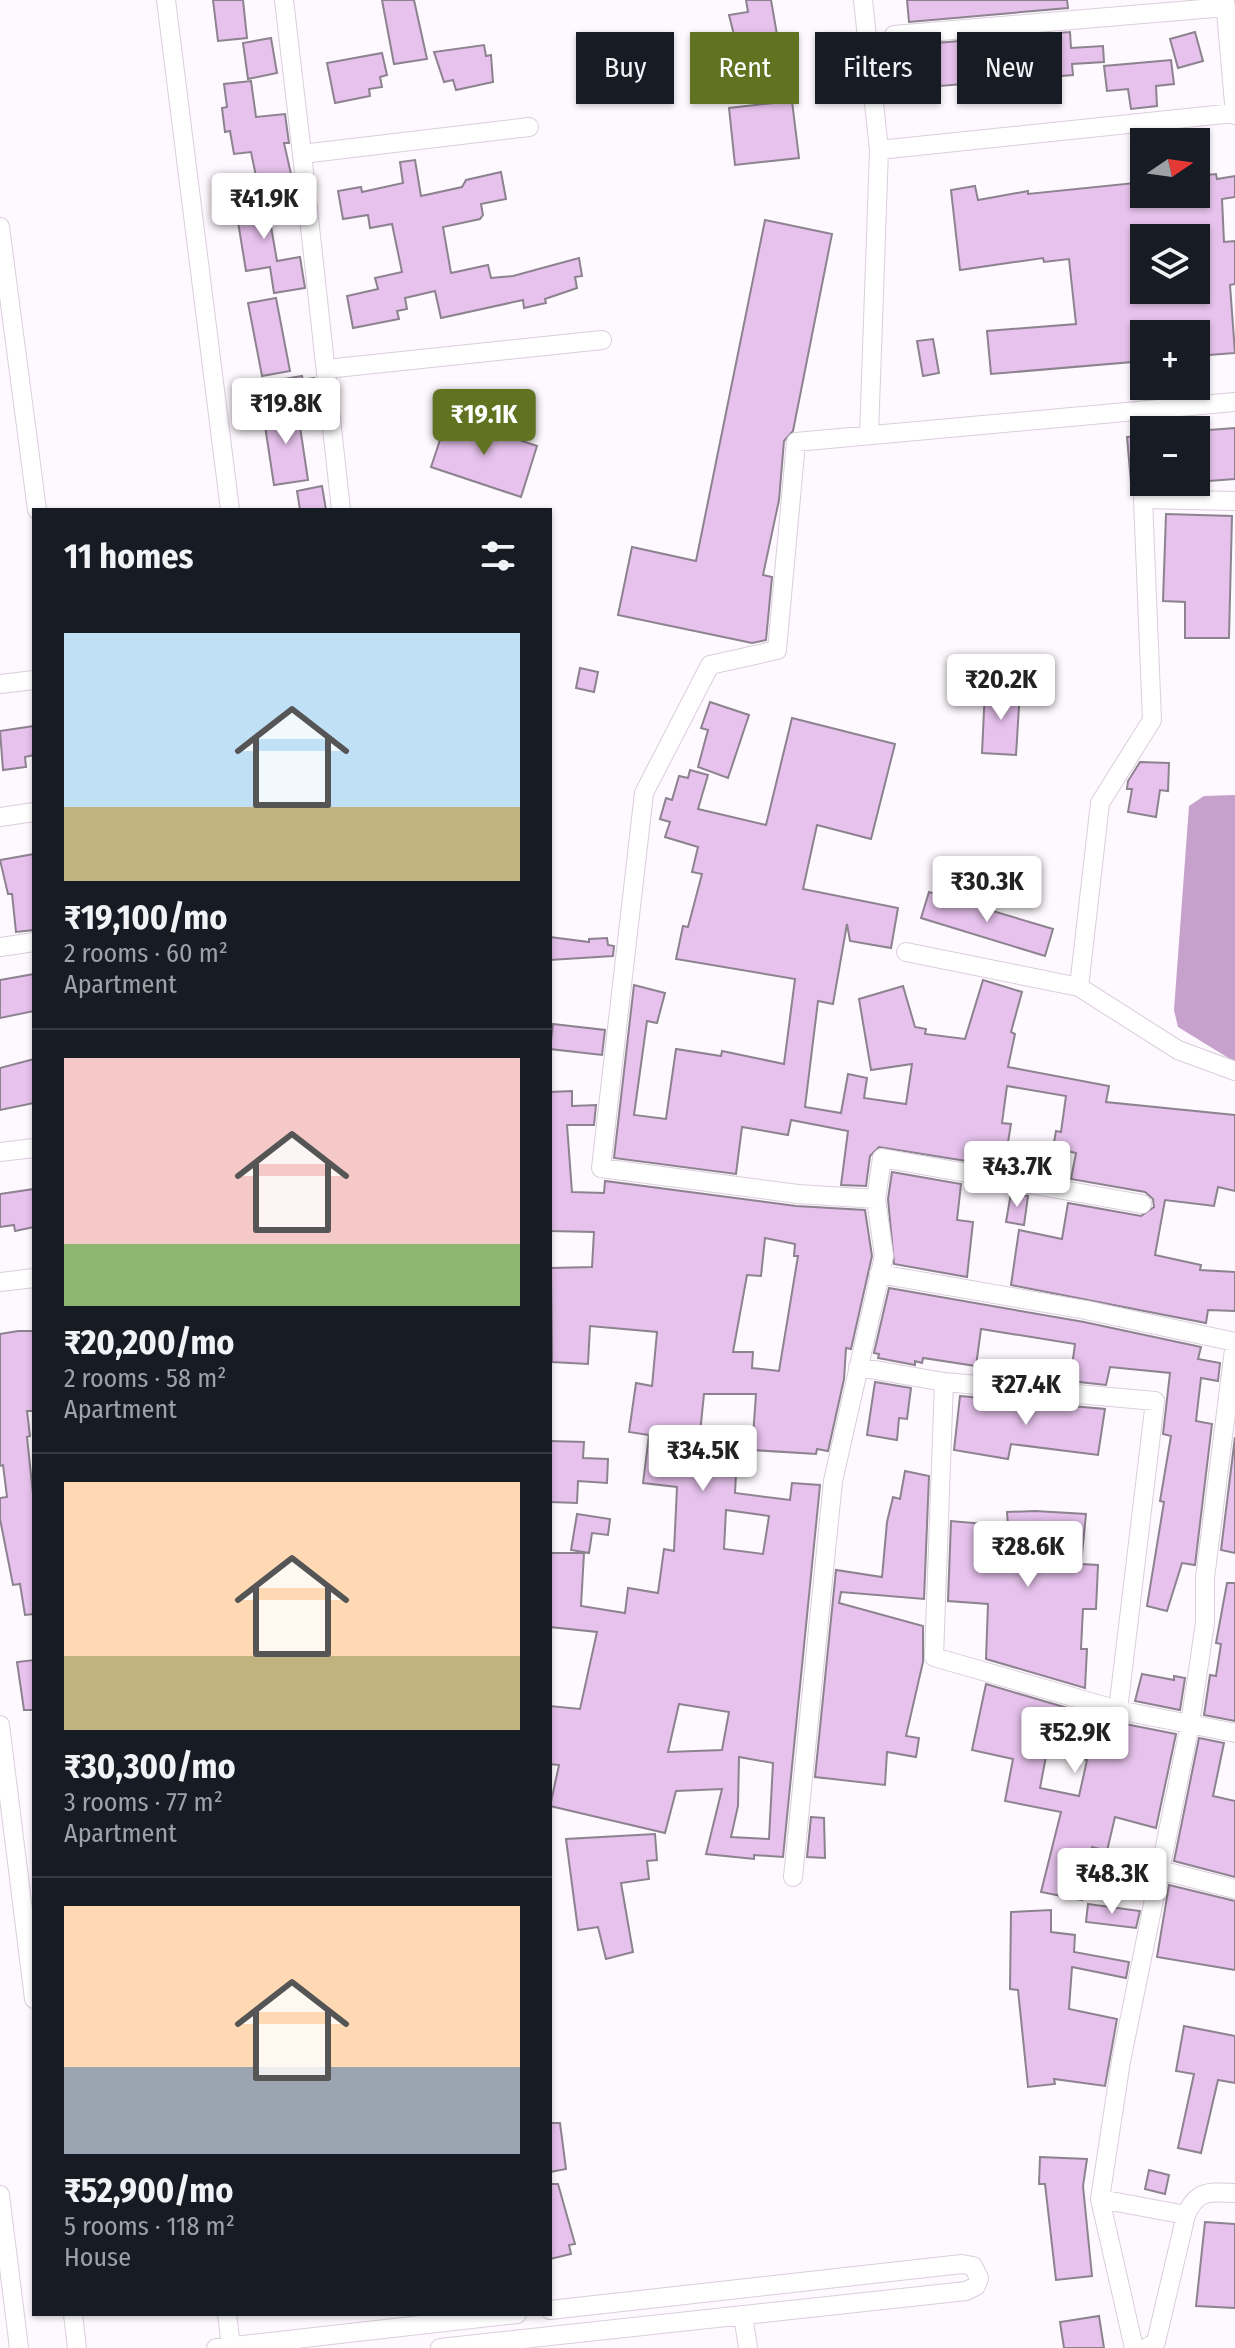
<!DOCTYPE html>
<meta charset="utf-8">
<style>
body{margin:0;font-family:"Fira Sans Condensed",sans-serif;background:#242831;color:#f1f3f6;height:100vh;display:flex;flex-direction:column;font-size:30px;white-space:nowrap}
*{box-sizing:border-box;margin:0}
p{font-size:26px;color:#9ea1a6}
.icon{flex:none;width:44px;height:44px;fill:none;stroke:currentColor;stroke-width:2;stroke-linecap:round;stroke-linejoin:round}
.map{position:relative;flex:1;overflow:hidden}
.side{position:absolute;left:32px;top:508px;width:520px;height:1808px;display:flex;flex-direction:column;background:#171b24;border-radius:0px;box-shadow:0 2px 6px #0004}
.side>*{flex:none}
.guide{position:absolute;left:576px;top:32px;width:538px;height:72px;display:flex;gap:16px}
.needle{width:52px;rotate:77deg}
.buttons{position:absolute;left:1130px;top:128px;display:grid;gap:16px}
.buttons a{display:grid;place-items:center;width:80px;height:80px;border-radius:0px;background:#171b24;box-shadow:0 2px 6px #0004;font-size:40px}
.price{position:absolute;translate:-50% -68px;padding:0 18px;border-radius:8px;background:#fff;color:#222;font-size:26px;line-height:52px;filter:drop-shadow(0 2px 4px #0008)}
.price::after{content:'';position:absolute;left:50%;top:48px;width:24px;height:18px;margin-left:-12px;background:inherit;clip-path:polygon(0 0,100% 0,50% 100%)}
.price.on{background:#617220;color:#fff}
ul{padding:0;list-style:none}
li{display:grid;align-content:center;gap:16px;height:424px;padding:0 32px}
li+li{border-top:2px solid #363941}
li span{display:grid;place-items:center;height:248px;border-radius:0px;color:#555}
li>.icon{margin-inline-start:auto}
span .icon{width:144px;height:144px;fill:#fffc;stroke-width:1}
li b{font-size:34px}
h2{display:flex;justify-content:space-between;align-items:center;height:96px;padding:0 32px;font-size:34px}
.chip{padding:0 28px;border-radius:0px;background:#171b24;box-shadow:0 2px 6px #0004;font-size:28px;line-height:72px}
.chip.on{background:#617220;color:#fff}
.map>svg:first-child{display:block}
.water{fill:#c5a1cb}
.building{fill:#e6c2ec;stroke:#8d828f;stroke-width:2;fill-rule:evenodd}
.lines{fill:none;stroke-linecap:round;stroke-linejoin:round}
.street-casing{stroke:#dacedc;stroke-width:20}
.street{stroke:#fff;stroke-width:18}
</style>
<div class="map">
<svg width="1235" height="2348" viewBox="0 0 1235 2348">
<rect width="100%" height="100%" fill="#fef9fe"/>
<path class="water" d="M1235,795V1062L1178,1027L1174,1010L1189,806L1204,796Z"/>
<path class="building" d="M213,0H243L247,38L218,41Z
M382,0H414L427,59L394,64Z
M746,0H771L782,63L743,71L729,15L748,12Z
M907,0H1067L1068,8L909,22Z
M1070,32L1071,48L1103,46L1104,62L1072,64L1073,75L928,87L924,44Z
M1195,32L1203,61L1178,68L1170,39Z
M271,38L277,73L248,79L243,43Z
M484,45L486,56L491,55L493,82L456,90L453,80L444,82L434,52Z
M382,53L387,75L380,77L382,87L369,89L370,96L335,103L327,63Z
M1171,60L1174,84L1156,86L1157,106L1131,109L1128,89L1107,91L1104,66Z
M251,81L256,117L285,114L289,143H284L291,174L257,181L251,152L234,154L230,131L225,132L222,108L227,107L224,84Z
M792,101L799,158L735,165L729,108Z
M415,160L421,196L462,187L466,180L501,172L506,199L481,204L483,215L480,219L443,227L451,273L488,265L491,278L513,276L579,258L582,276L575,277L577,288L545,299L546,303L524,308L523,300L441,318L435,291L405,298L407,309L397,311L399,319L353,328L347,296L378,289L375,278L402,272L392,224L370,228L368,215L343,219L338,191L361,187L362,192L403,183L400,162Z
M1216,174L1217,179L1235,176V197L1222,199L1224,242L1235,241V284L1230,285L1235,353L1196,356V334H1144V361L991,374L987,331L1076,324L1069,259L1044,262L1043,258L960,270L951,190L975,186L978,200L1028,191V194L1144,182V194H1196V176ZM1144,238H1196V290H1144Z
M264,186L277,261L300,257L305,288L274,293L270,267L246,271L233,191Z
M765,220L832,234L793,431L784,441L779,500L763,575L772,577L766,640L752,643L618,615L632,547L696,561Z
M276,298L290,371L262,376L248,303Z
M933,339L939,373L923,376L917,341Z
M302,376L303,380L314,378L317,403L290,407L284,379Z
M297,407L308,480L274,485L263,413Z
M448,416L537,446L521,497L431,467Z
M1235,428V479L1196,482V431Z
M1144,436V487L1132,494L1127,437Z
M322,486L326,510H300L297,491Z
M1166,514L1232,516L1229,638H1185V602L1163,601Z
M580,668L598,672L594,692L576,688Z
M985,689L1020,691L1016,755L982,753Z
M710,702L749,715L728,778L698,767L708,730L701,728Z
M792,718L895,744L871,839L817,825L803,889L898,908L891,948L850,941L847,924L833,1004L818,1001L805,1107L841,1113L848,1074L867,1078L864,1098L906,1104L912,1064L871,1070L859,999L903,986L915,1027L926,1029L925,1034L965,1039L983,980L1022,992L1011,1032L1015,1034L1008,1067L1109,1086L1106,1102L1235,1115V1191L1218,1187L1214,1206L1165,1200L1155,1255L1201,1265L1200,1270L1235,1272V1311L1208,1310L1206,1323L1011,1285L1019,1230L1062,1239L1068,1203L1141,1216L1154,1207L1153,1199L1145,1192L1071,1179L1076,1153L1053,1148L1056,1131L1061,1132L1066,1096L1007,1086L1002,1123L1011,1124L1004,1167L879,1147L870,1156L866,1186L841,1185L848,1131L791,1120L788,1135L742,1127L736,1174L614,1158L634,985L665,993L657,1023L647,1021L634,1115L666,1119L676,1049L721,1056L722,1051L784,1064L795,979L676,959L683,926L688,927L702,874L692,872L698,847L665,837L670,822L660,819L666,798L672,800L679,776L688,778L690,770L708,775L698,809L766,825Z
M34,726V755L25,757L26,767L3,770L0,731Z
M1140,762L1169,763L1168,791L1160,790L1156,817L1128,812L1132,789H1127L1128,781Z
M34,854V930L16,932L12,894H8L0,860Z
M929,892L1053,929L1045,956L921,918Z
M550,937L589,942V939L607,938L608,945L614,946L613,956L550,960Z
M34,974V1011L0,1018V980Z
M553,1024L605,1030L602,1055L550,1049Z
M34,1059V1103L0,1110V1068Z
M572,1091V1106L596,1105L594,1125H567L572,1192L604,1193L605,1181L796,1206L865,1210L872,1256L851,1349L846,1348L844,1379L828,1451L817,1449L816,1454L752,1450L756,1394H704L698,1453L737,1455L735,1493L790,1500L792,1483L820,1485L783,1857L754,1855V1859L706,1854L722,1789L676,1791L665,1833L550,1806L559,1765L550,1764V1706L580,1709L597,1632L550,1627V1553H584L581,1606L625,1613L628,1588L658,1593L664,1549L674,1551L677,1487L643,1483L649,1435L629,1432L636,1383L652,1386L657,1332L590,1326L588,1364L552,1362L551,1268L592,1267L594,1232L550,1231V1092ZM765,1238L795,1244L794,1256H798L779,1371L752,1368L753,1352H733L747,1275L761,1276ZM726,1510L769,1516L763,1554L724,1549ZM679,1704L729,1712L722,1750L668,1752ZM739,1757L773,1763L769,1839L731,1837L738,1806Z
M892,1172L961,1184L957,1220L973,1222L967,1277L894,1264L888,1199Z
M34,1189V1227L15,1231L14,1225L0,1227V1194Z
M1011,1193L1028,1196L1024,1225L1006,1222Z
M889,1288L1084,1322L1201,1347L1198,1359L1220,1363L1218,1381L1201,1378L1196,1421L1212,1424L1195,1565L1182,1563L1167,1611L1147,1606L1164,1502L1160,1501L1171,1436L1163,1434L1170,1373L1110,1367L1106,1385L1070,1381L1075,1344L981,1329L976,1366L923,1358L922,1363L915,1361V1365L878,1358L879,1354L874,1353Z
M18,1331H34V1411H27L30,1436L27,1437L34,1503V1614L25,1615L20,1584L13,1585L0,1519V1498L7,1497L3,1465L0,1466V1334Z
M875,1382L911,1388L907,1419L899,1418L897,1440L867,1435Z
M960,1396L1105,1409L1098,1455L1011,1444L1008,1459L954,1450Z
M1235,1437V1553L1221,1550Z
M550,1441L584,1442L583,1458L608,1459L607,1483L578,1481L577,1503L550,1502Z
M905,1471L929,1476L924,1599L841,1592L839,1603L923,1626V1662L906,1736L919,1738L916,1757L887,1752L885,1785L815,1777L836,1570L882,1577L887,1522L893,1497L900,1499Z
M1035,1511L1086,1514L1081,1564L1098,1565L1096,1609H1083L1081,1649H1087L1085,1688L986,1659L988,1604L948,1601L951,1521L1008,1526L1007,1512Z
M577,1514L610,1519L608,1535L592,1533L589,1553L571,1550Z
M1227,1583H1235V1721L1204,1715L1210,1675L1216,1676L1221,1644L1216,1643Z
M34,1660V1710H24L17,1662Z
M1142,1674L1174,1680V1676L1185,1678L1180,1710L1135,1701Z
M986,1684L1115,1722L1176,1734L1156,1828L1115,1817L1107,1851L1092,1847L1082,1900L1041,1892L1061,1812L1005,1801L1013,1759L972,1750ZM1047,1751L1087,1760L1079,1796L1040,1788Z
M1199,1738L1224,1743L1213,1796L1235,1801V1877L1174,1861Z
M811,1817L824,1818L825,1858L807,1857Z
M655,1834L657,1860L647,1861L649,1879L621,1883L633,1952L606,1959L598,1927L578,1930L566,1839Z
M1169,1885L1235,1901V1970L1157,1957Z
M1088,1904L1140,1911L1136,1928L1086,1922Z
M1051,1910V1932L1075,1935L1074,1952L1129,1962L1126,1978L1072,1967L1069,2009L1117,2019L1105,2086L1054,2079L1055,2084L1028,2087L1018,1990L1010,1989L1011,1912Z
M1184,2026L1235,2036V2083L1218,2080L1201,2153L1178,2148L1194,2074L1176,2071Z
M550,2123H560L566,2169L550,2172Z
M1040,2157L1087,2159L1083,2186L1092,2276L1056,2280L1045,2184H1039Z
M1149,2170L1169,2175L1165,2194L1145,2189Z
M550,2184H558L575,2244L569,2245L571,2254L550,2259Z
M1205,2222L1235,2224V2308L1196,2306Z
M1099,2316L1104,2348H1064L1060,2322Z"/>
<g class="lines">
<defs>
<path id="street" d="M166,0L230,510
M284,0L302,154L529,127
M863,0L879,150
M1225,0L1235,115
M894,35L1226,7
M302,154L341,510
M0,227L37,510
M326,369L602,340
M869,435L879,150L1235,113
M0,684L34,680
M0,817L34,812
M0,947L34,942
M906,952L1079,987L1178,1050L1235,1071
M1079,987L1100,803L1152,720L1143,499L1235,501
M0,1152L34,1148
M1142,1204L882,1158L876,1199L798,1194L601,1168L644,793L710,665L777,650L796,442L1235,402
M879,1274L1086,1310L1235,1342
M0,1282L34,1278
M858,1367L944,1382
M1118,1710L1155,1401L944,1382L934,1657L1118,1710L1235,1733
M0,1725L34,1999
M1160,1870L1235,1889
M793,1877L833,1481L884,1256L876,1199
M0,2195L19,2348
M1100,2199L1134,2348
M1186,2215L1100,2199L1121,2061L1190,1724L1205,1623V1578L1235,1342
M73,2314L77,2348
M227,2314L231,2346
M743,2315L748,2348
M216,2348L517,2314
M440,2348L966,2291L976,2286L979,2278L973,2266L962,2264L550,2310
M1146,2348L1156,2342L1186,2215C1197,2189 1210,2192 1235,2193"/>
</defs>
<use href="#street" class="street-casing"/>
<use href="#street" class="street"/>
</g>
</svg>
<div class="buttons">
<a><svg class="needle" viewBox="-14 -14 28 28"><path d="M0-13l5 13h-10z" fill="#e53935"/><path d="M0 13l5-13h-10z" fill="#9ea1a6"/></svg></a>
<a><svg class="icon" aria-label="layers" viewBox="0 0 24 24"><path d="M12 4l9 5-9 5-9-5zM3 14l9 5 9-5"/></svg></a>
<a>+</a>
<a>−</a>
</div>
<b class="price" style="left:264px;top:241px">₹41.9K</b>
<b class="price" style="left:286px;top:446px">₹19.8K</b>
<b class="price on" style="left:484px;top:457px">₹19.1K</b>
<b class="price" style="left:1001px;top:722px">₹20.2K</b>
<b class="price" style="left:987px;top:924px">₹30.3K</b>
<b class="price" style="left:1017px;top:1209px">₹43.7K</b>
<b class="price" style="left:1026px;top:1427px">₹27.4K</b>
<b class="price" style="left:703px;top:1493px">₹34.5K</b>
<b class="price" style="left:1028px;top:1589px">₹28.6K</b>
<b class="price" style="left:1075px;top:1775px">₹52.9K</b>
<b class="price" style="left:1112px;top:1916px">₹48.3K</b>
<div class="guide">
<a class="chip">Buy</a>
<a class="chip on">Rent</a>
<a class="chip">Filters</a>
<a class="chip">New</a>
</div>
<section class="side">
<h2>11 homes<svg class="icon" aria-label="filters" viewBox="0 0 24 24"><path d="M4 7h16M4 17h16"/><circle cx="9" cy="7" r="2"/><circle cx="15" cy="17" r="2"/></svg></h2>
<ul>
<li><span style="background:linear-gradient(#bfe0f5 70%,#c2b280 0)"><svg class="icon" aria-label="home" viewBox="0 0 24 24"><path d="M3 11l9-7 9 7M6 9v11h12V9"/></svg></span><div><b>₹19,100/mo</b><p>2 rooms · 60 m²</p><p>Apartment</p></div></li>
<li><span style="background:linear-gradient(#f6c9c9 75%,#8fb573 0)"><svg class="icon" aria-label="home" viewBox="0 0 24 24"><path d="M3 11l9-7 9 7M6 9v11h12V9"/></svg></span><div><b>₹20,200/mo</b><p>2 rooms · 58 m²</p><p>Apartment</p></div></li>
<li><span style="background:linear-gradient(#ffd9b3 70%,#c2b280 0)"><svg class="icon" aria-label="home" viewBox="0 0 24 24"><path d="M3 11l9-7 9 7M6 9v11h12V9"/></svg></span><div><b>₹30,300/mo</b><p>3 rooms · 77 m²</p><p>Apartment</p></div></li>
<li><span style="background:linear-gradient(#ffd9b3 65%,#9aa5b1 0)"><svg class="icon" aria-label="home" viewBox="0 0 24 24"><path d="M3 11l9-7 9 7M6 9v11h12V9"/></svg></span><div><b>₹52,900/mo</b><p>5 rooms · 118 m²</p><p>House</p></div></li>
</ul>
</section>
</div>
